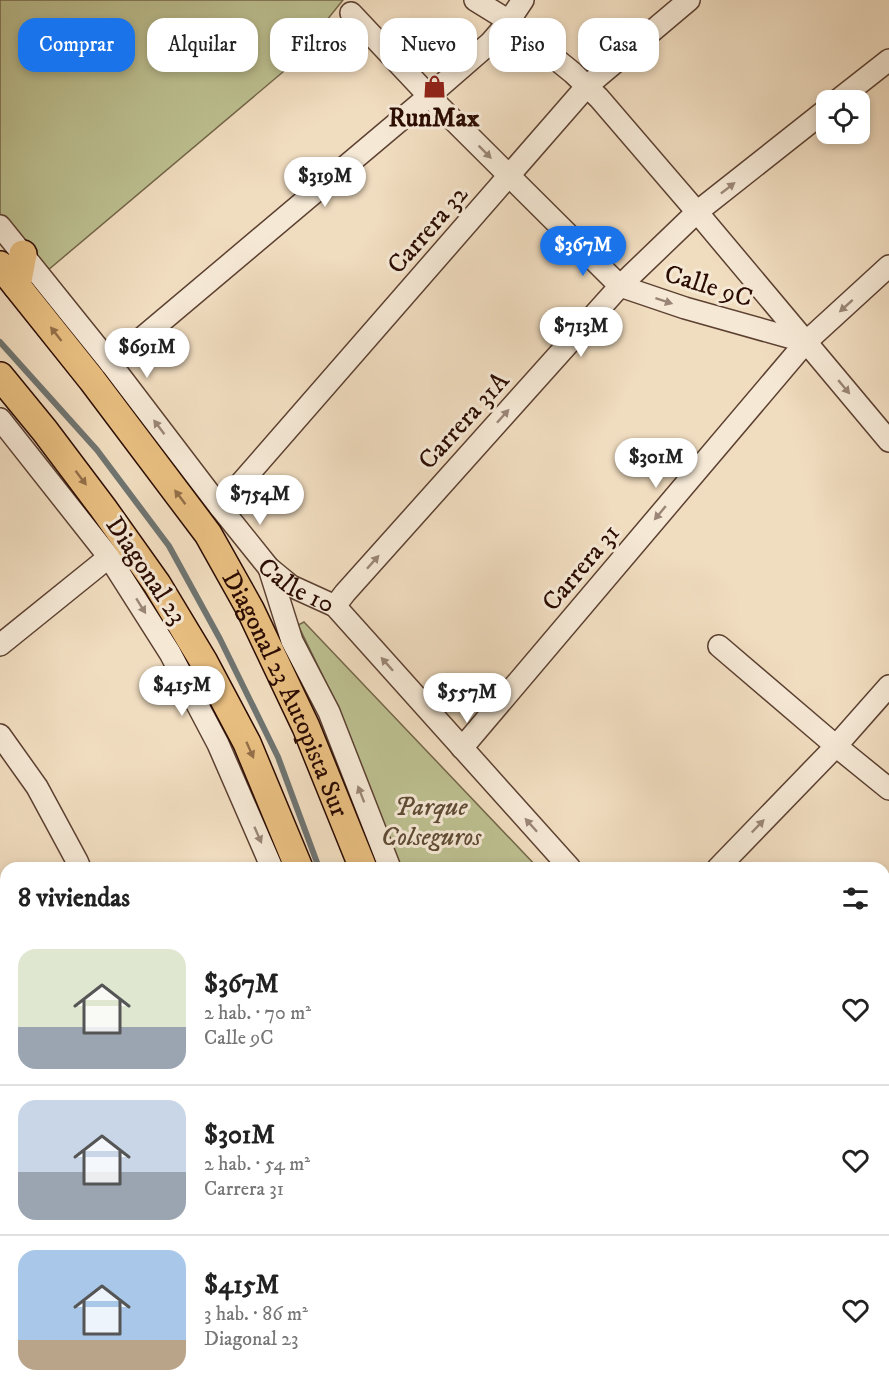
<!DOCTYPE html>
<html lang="es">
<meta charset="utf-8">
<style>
body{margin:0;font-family:"IM FELL DW Pica",serif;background:#f6f6f6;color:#222;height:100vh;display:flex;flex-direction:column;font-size:22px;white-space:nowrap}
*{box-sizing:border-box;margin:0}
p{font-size:20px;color:#767676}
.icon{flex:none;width:33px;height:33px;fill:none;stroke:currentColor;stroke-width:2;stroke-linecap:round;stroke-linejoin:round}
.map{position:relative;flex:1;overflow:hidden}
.panel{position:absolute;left:0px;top:862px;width:890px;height:536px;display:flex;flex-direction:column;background:#fff;border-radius:18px 18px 0 0;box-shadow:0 3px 9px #0003}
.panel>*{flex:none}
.banner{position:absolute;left:18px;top:18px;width:854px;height:54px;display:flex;gap:12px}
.buttons{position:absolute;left:816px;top:90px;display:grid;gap:12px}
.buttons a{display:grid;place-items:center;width:54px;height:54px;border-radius:12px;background:#fff;box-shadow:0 3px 9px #0003;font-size:30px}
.price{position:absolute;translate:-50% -51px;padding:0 14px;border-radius:21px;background:#fff;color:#222;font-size:20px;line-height:39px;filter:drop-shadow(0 2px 3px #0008)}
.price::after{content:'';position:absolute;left:50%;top:36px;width:18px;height:14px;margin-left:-9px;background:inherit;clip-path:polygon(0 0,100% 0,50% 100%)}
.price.on{background:#1a73e8;color:#fff}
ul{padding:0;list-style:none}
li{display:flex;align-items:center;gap:18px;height:150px;padding:0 18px}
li+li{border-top:2px solid #e0e0e0}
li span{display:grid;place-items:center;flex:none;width:168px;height:120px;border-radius:18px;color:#555}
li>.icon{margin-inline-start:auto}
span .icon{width:72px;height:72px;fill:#fffc;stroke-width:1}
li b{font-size:26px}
h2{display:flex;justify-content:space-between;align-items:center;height:72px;padding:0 18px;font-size:26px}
.tag{padding:0 21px;border-radius:18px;background:#fff;box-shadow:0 3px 9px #0003;font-size:21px;line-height:54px}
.tag.on{background:#1a73e8;color:#fff}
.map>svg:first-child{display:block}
.green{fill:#bcbf90;stroke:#746649;stroke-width:1.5}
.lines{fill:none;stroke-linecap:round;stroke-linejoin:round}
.stream{stroke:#6f7470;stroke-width:6}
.minor-casing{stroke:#5c4031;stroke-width:24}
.major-casing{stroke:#2b0c02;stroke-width:30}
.minor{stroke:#f5e8d5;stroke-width:21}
.major{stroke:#e8be80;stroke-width:27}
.oneway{fill:#9a8576}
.oneway2{fill:#936e47}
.labels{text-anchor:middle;stroke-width:6;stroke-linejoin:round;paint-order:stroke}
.poi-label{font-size:26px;font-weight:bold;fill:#2b0c02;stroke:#f5e8d5}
.street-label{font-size:26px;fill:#2b0c02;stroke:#f5e8d5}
.park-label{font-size:26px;font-style:italic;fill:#5e4b34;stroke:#f5e8d5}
</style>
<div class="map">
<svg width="889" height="1397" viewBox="0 0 889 1397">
<rect width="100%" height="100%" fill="#f0dcbf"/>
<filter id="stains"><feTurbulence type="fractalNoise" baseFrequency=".00333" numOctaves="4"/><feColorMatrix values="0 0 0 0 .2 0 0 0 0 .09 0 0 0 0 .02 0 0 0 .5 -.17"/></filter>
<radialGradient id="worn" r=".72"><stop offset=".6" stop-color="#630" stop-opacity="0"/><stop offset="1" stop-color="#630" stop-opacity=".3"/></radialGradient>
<path class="green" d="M0,0H343L290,66L41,276L0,226Z
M304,622L538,868H399L338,707L298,625Z"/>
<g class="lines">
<path class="stream" d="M0,342L97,450L169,546L220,639L278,757L319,868"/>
<defs>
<g id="minor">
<path d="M475,0L509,21L573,73L599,98L697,212L889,441"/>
<path d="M351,13L429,96L620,286L685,308L806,342"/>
<path d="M838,100L889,60"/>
<path id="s1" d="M0,226L111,364L220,507L269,568L291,586L335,606L570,868"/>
<path d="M111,364L429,96L490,43L509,21L523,0"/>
<path d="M0,419L109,557L170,653L218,744L272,868"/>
<path d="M220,507L587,86L689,0"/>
<path d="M269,568L292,641L329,712L390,868"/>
<path d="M335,606L345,593L620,286L697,212L826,110"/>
<path d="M0,645L109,557"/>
<path d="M719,646L836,746L889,789"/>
<path d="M0,735L37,787L77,861L80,868"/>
<path d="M462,748L806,342L889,266"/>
<path d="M718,868L836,746L889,686"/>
<path d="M0,925L6,920"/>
<path d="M884,1022H889"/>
<path d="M0,1189L6,1184"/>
<path d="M884,1212L889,1218"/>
<path d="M884,1296L889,1302"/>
<path d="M140,1392V1397"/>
<path d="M368,1392V1397"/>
<path d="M489,1392L490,1397"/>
<path d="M765,1397L770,1392"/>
</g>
<g id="major">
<path id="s2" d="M0,265L92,380L208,534L250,609L306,727L363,868"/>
<path d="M17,286L23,254"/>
<path d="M0,376L45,431L103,508L157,584L204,662L247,743L299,868"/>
<path d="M389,1392V1397"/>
<path d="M468,1392V1397"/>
</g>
</defs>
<use href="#minor" class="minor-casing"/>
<use href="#major" class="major-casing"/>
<use href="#minor" class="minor"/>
<use href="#major" class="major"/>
</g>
<defs><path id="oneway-solid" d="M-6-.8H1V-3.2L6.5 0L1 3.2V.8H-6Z" transform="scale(1.5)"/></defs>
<g class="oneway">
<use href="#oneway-solid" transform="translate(485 152) rotate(45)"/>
<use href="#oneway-solid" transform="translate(728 188) rotate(-38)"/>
<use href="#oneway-solid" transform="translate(664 301) rotate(18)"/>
<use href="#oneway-solid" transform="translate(846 306) rotate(138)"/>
<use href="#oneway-solid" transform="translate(844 387) rotate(50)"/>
<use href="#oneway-solid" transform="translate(503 416) rotate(-48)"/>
<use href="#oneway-solid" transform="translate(159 427) rotate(-127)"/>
<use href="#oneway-solid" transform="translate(660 513) rotate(130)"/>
<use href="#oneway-solid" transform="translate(373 562) rotate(-48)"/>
<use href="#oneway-solid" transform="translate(141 606) rotate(58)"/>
<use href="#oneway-solid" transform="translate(387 664) rotate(-132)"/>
<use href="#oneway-solid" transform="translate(361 794) rotate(-111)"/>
<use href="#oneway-solid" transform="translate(531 825) rotate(-132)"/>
<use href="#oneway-solid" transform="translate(758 826) rotate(-46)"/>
<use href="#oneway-solid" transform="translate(258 835) rotate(66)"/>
</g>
<g class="oneway2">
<use href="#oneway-solid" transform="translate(56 334) rotate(-128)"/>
<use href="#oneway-solid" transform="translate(81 478) rotate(53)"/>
<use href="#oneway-solid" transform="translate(180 497) rotate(-127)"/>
<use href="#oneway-solid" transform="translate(250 750) rotate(66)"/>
</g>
<defs>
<symbol id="shop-bare" viewBox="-9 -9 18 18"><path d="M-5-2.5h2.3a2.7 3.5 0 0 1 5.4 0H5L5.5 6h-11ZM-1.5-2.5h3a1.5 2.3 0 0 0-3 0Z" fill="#8f2418" stroke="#f5e8d5" stroke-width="2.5" paint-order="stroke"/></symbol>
</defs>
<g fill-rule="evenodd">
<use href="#shop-bare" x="418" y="70" width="33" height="33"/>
</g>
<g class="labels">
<g class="poi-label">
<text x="434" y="126">RunMax</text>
</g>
<g class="street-label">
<text transform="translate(427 229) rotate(-49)" y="9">Carrera 32</text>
<text transform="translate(709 285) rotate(17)" y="9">Calle 9C</text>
<text transform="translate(463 420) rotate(-48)" y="9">Carrera 31A</text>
<text transform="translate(580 567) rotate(-50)" y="9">Carrera 31</text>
<text transform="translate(147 570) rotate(56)" y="9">Diagonal 23</text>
<text dy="9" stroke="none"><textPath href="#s1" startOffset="468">Calle 10</textPath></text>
<text dy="9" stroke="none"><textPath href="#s2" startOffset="518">Diagonal 23 Autopista Sur</textPath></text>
</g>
<g class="park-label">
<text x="431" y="815">Parque<tspan x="431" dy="30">Colseguros</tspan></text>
</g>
</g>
<rect width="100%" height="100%" filter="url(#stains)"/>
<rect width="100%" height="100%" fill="url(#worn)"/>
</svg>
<div class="buttons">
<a><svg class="icon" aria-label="locate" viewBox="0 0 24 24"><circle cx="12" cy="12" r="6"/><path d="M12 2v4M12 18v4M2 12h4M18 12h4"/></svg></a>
</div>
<b class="price" style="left:325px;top:208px">$319M</b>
<b class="price on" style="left:583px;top:277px">$367M</b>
<b class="price" style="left:581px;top:358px">$713M</b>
<b class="price" style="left:147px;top:379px">$691M</b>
<b class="price" style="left:656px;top:489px">$301M</b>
<b class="price" style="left:260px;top:526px">$754M</b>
<b class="price" style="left:182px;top:717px">$415M</b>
<b class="price" style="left:467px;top:724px">$557M</b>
<div class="banner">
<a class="tag on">Comprar</a>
<a class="tag">Alquilar</a>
<a class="tag">Filtros</a>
<a class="tag">Nuevo</a>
<a class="tag">Piso</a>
<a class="tag">Casa</a>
</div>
<section class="panel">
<h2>8 viviendas<svg class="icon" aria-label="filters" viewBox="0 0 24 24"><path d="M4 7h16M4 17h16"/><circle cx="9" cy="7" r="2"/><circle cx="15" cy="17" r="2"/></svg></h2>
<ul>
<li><span style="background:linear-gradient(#dfe7d0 65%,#9aa5b1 0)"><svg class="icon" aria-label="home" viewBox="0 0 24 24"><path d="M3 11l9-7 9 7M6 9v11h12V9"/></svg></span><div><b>$367M</b><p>2 hab. · 70 m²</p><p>Calle 9C</p></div><svg class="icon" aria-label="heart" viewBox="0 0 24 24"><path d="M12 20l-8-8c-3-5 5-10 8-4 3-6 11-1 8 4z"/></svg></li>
<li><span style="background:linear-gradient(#c9d6e8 60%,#9aa5b1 0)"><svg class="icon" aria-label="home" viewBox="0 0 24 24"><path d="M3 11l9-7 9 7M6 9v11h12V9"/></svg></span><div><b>$301M</b><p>2 hab. · 54 m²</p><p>Carrera 31</p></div><svg class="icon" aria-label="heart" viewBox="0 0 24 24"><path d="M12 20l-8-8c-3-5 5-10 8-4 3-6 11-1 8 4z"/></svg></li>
<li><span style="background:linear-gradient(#a9c7e8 75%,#b9a48a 0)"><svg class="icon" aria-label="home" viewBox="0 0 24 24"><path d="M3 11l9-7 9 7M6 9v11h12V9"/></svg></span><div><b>$415M</b><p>3 hab. · 86 m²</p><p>Diagonal 23</p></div><svg class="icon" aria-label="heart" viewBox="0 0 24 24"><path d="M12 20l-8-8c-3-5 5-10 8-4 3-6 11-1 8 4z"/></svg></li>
</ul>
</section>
</div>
